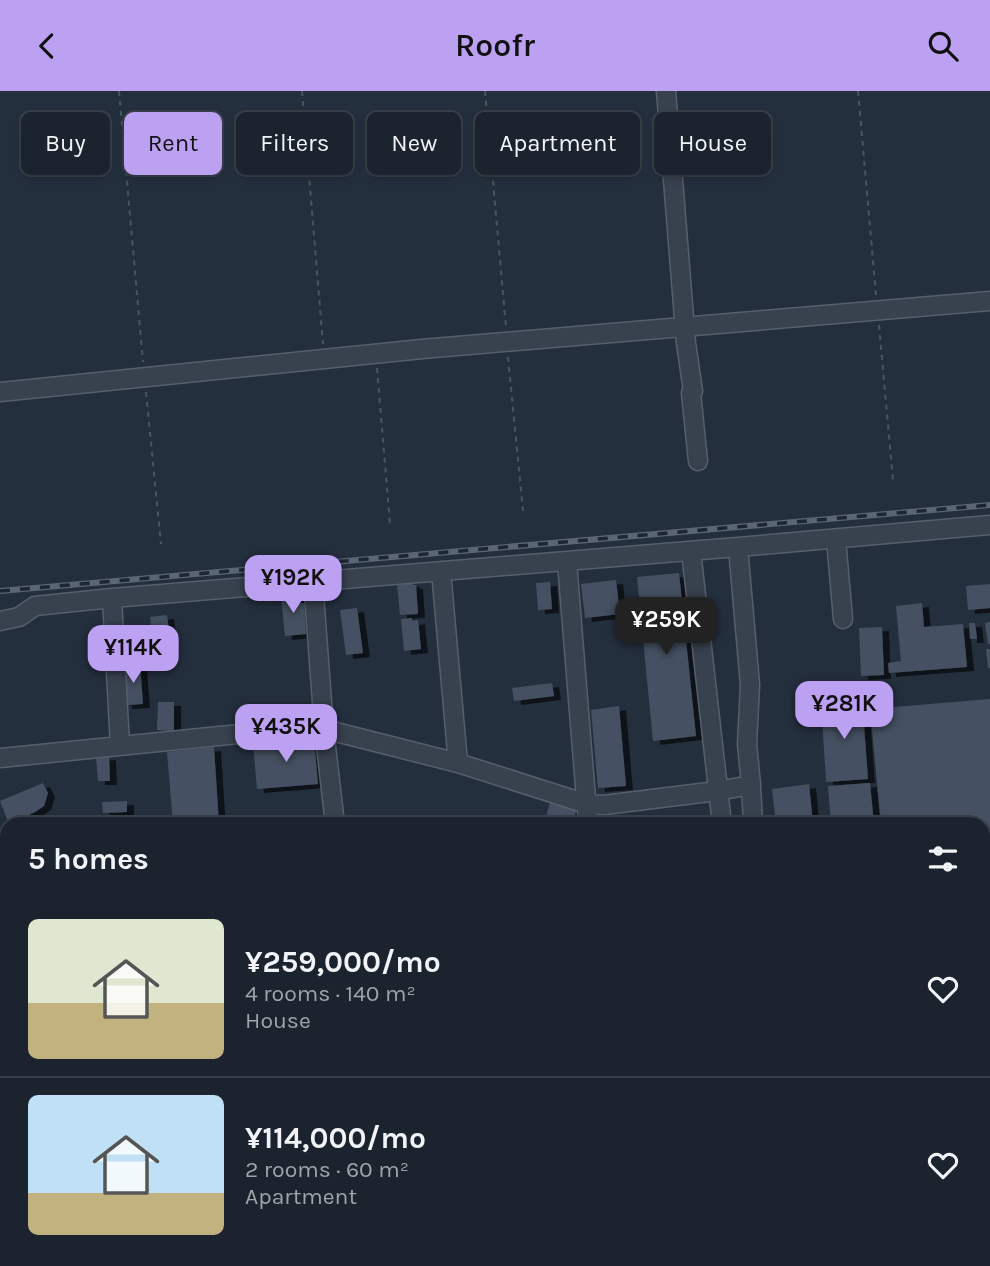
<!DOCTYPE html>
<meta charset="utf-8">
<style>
body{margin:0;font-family:Karla,sans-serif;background:#282f3a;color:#f1f3f6;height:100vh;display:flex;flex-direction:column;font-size:26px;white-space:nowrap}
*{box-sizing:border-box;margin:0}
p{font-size:23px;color:#a0a4aa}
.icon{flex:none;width:38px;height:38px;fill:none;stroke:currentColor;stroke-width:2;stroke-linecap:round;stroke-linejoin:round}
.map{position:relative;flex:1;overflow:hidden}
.details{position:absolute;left:0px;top:726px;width:990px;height:450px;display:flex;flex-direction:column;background:#1b232e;border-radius:21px 21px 0 0;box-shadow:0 4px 10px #0003,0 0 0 2px #39404a}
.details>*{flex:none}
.top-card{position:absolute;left:21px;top:21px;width:948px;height:63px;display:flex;gap:14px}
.price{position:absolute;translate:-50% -60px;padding:0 16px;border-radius:14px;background:#bca0f2;color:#111;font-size:23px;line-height:46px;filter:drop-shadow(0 2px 4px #0008)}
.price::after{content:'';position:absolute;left:50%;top:42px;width:21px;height:16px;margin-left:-10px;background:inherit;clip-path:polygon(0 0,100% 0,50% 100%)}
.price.active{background:#222;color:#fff}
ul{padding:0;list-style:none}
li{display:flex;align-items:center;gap:21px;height:175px;padding:0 28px}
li+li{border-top:2px solid #39404a}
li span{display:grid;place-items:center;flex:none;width:196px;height:140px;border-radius:10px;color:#555}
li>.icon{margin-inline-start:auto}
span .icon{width:84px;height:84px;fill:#fffc;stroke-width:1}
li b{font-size:30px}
h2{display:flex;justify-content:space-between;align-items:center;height:84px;padding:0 28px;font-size:30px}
.tag{padding:0 24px;border-radius:10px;background:#1b232e;box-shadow:0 4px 10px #0003,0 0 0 2px #39404a;font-size:24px;line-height:63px}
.tag.active{background:#bca0f2;color:#111}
header{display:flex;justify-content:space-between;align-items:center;height:91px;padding:0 28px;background:#bca0f2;color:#111;font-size:32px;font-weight:600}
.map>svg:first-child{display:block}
.building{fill:#455162;filter:url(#shadow)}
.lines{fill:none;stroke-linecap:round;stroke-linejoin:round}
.minor-casing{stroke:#565f6c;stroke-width:21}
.path{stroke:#44595c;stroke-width:2;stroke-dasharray:5 5;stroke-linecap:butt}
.minor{stroke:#38414e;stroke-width:18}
.rail-casing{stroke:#5a6575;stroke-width:6}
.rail{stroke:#1d2633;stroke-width:3.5;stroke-dasharray:10;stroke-linecap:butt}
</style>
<header><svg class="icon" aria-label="back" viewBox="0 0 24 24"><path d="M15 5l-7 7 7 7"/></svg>Roofr<svg class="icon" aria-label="search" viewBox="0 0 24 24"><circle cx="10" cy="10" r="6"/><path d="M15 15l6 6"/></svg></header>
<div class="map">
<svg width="990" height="1175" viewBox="0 0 990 1175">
<defs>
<filter id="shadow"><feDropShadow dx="7" dy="4" stdDeviation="0" flood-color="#0009"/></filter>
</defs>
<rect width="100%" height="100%" fill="#242f3e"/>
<path class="building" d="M679,482L696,645L653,650L637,486Z
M616,489L620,523L585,527L581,493Z
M550,491L552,518L538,519L536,492Z
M413,492V494H416L418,523L400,524L397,493Z
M990,493V517L968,519L966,495Z
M299,503L300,512H304L306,543L285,545L281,504Z
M922,512L924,536L963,533L967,576L889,582L888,572L901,570L896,515Z
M357,517L363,562L346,564L340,519Z
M167,524L172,564L155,566L150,526Z
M412,527V530L418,529L421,558L404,560L401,528Z
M990,531V553H988L985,532Z
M969,532H975L977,548H970Z
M882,536L884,584L861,585L859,537Z
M986,558H990V577H988Z
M140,574L143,613L125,614L122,575Z
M552,592L554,605L514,610L512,597Z
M862,608L868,688L826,691L821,611Z
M990,608V1076L984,1077V733H881L870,618Z
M158,611H174V640L157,639Z
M619,615L626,695L598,697L591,619Z
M314,648L318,693L257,698L253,653Z
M214,656L219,733H173L167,661Z
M109,665L110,690H98L96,666Z
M43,692L48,702L44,715L35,721L9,733L0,710Z
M870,692L874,733H831L828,695Z
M809,693L813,733H776L772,698Z
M551,708L578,715L572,733H544Z
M127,710V721L103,722L102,711Z
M984,1162H985L987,1175H959V1169H984Z
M392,1169H615V1175H392Z
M644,1169H748L749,1175H644Z
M843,1169H879V1175H843Z"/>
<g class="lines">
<defs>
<path id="minor" d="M666,0L686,252L693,300L691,302L698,370
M0,301L422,258L990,210
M836,448L843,528
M738,456L750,594L747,653L751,694L753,733
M691,460L722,733
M567,471L588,733
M441,480L458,672
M313,490L324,638L335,733
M112,507L120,655
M0,530L19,526L35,515L112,507L738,456L990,434
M0,667L309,636L324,638L458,672L587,713L604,714L717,700L751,694
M0,819H7
M0,980H7
M984,1117H990
M0,1119L3,1175
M373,1169L374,1175
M629,1169L630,1175
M783,1169L784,1175"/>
</defs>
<use href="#minor" class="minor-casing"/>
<path class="path" d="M119,0L143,271
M302,0L323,253
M485,0L506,236
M858,0L876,204
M879,234L893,390
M508,266L523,420
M377,277L390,433
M146,301L161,453"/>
<use href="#minor" class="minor"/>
<defs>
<path id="rail" d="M0,500L990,414"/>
</defs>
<use href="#rail" class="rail-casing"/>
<use href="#rail" class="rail"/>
</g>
</svg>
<b class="price" style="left:293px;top:524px">¥192K</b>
<b class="price active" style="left:666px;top:566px">¥259K</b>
<b class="price" style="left:133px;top:594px">¥114K</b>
<b class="price" style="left:844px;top:650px">¥281K</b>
<b class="price" style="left:286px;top:673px">¥435K</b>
<div class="top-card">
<a class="tag">Buy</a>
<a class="tag active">Rent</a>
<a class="tag">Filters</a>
<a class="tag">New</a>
<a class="tag">Apartment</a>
<a class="tag">House</a>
</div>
<section class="details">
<h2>5 homes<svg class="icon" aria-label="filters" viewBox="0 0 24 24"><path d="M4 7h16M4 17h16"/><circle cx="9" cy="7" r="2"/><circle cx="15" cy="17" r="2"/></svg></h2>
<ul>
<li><span style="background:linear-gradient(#dfe7d0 60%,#c2b280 0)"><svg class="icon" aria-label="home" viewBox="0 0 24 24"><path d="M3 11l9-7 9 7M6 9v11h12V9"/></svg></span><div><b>¥259,000/mo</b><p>4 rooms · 140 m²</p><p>House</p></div><svg class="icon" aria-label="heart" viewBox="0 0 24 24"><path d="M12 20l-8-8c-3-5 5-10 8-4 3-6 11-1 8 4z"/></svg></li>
<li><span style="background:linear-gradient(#bfe0f5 70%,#c2b280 0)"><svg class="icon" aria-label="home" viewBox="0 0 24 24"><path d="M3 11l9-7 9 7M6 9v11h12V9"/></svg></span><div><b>¥114,000/mo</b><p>2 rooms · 60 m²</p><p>Apartment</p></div><svg class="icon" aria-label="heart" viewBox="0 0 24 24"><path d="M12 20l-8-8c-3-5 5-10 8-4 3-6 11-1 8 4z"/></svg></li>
</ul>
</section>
</div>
